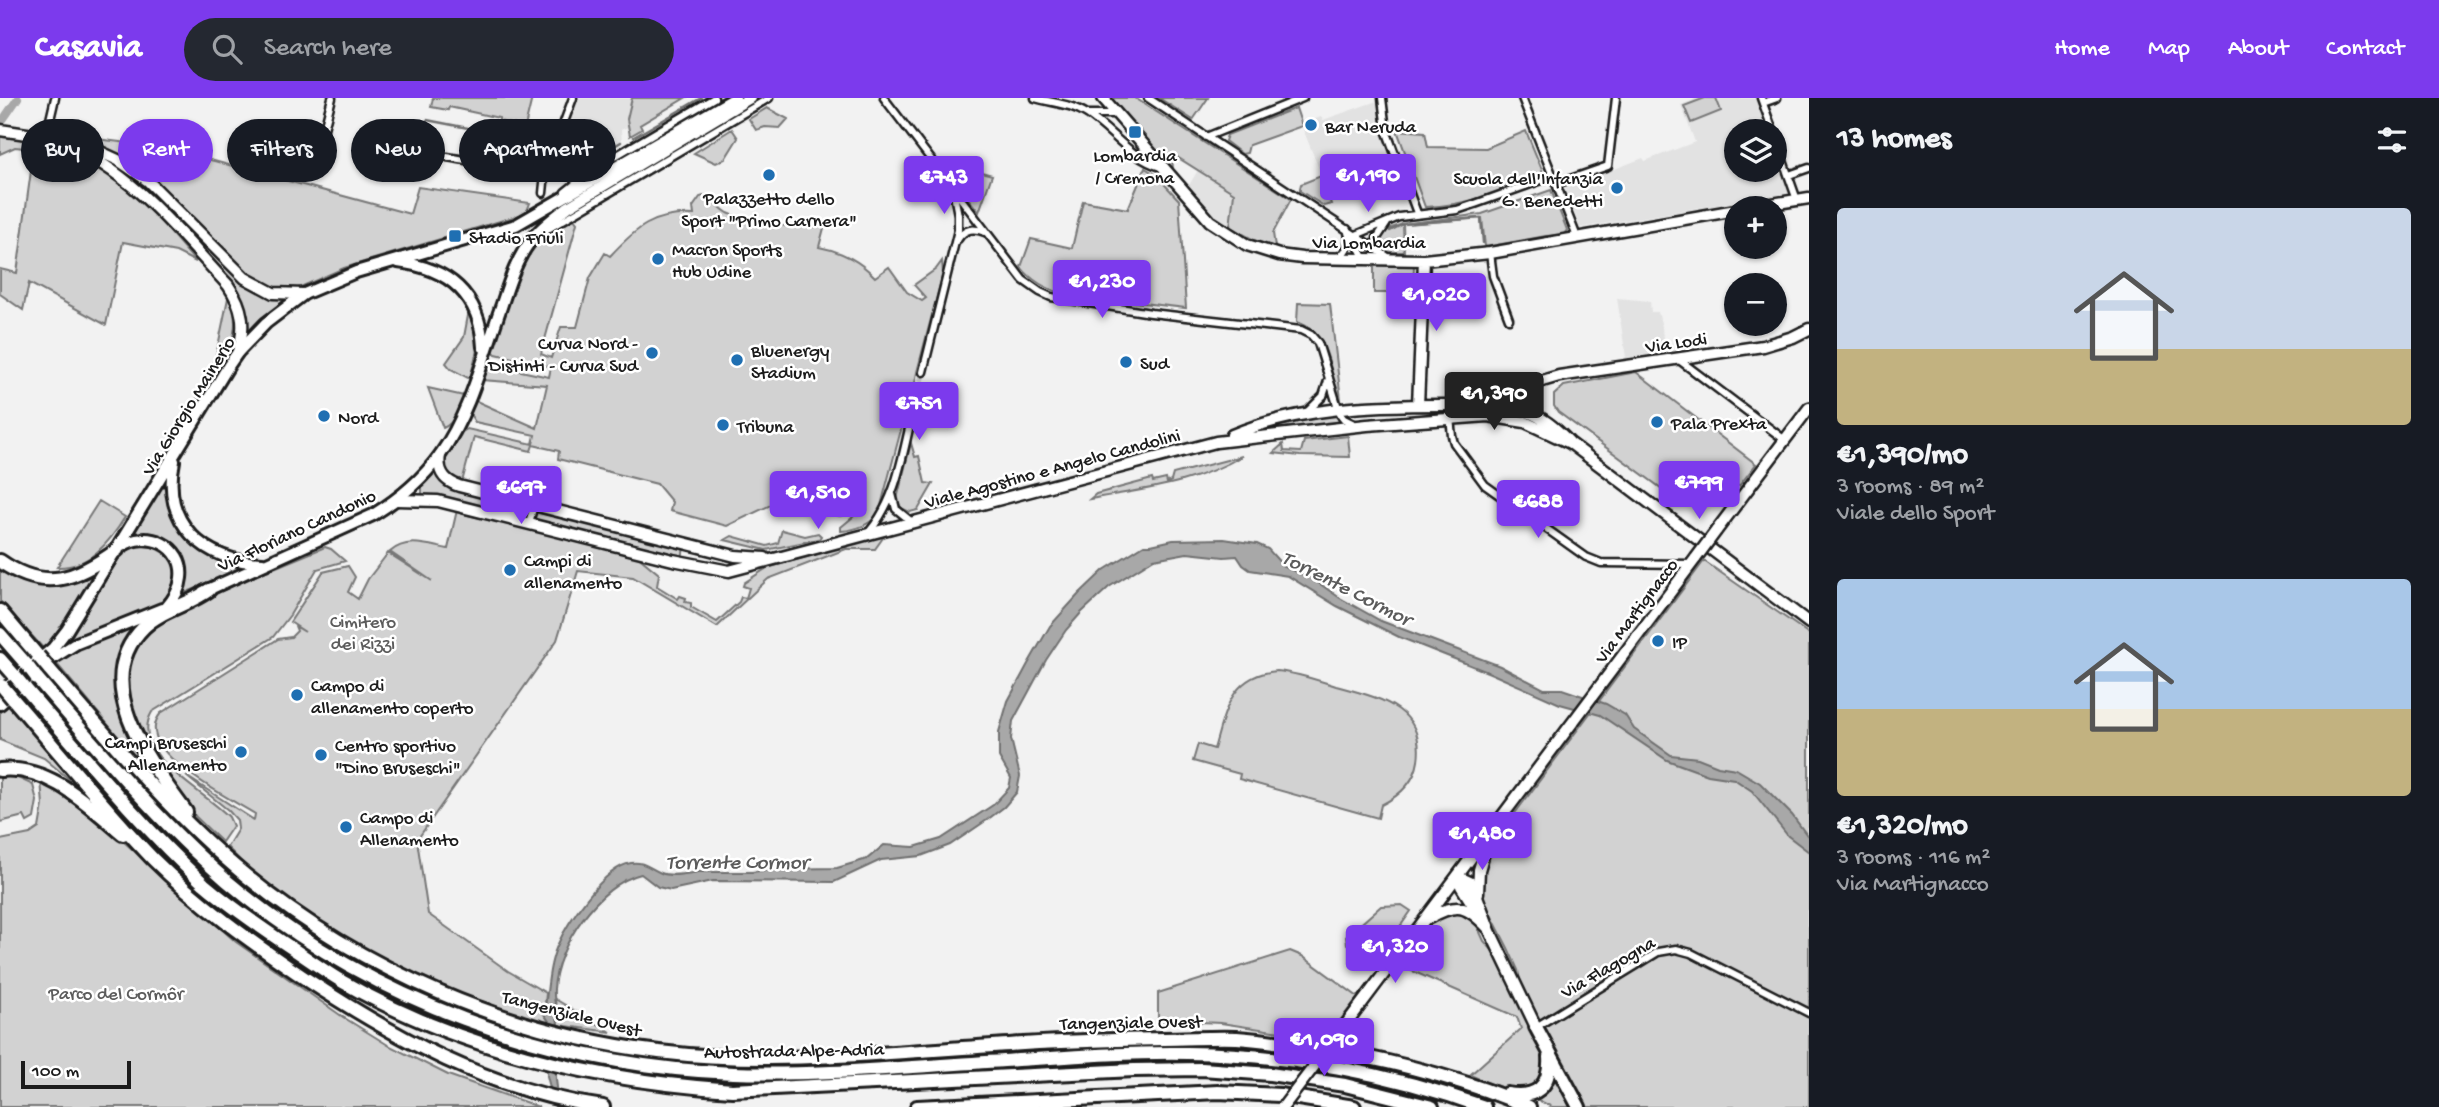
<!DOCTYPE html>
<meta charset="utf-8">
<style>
body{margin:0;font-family:"Gochi Hand",sans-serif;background:#242831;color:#f1f3f6;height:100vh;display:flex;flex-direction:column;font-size:26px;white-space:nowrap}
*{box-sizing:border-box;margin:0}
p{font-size:23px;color:#9ea1a6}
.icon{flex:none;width:38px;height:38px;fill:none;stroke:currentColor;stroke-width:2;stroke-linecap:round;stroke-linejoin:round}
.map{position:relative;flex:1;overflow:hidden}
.sheet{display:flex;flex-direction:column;background:#171b24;width:630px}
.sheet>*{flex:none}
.hud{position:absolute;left:21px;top:21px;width:665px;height:63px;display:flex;gap:14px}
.controls{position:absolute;left:1724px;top:21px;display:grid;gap:14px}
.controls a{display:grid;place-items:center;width:63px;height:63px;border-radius:50%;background:#171b24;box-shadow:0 2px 5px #0004;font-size:35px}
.scale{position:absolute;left:21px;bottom:18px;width:110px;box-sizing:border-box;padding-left:7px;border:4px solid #1c1c1c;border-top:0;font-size:19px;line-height:24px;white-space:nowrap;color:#1c1c1c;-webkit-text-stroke:5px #fff;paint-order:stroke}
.price{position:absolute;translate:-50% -60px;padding:0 16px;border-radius:7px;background:#7c3aed;color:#fff;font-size:23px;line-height:46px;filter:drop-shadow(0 2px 4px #0008)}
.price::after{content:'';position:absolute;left:50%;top:42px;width:21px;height:16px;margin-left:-10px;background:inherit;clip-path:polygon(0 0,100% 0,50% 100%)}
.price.current{background:#222;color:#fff}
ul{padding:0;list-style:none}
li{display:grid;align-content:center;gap:14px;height:371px;padding:0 28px}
li span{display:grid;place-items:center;height:217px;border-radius:7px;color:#555}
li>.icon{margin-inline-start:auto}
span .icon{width:126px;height:126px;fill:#fffc;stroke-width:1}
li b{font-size:30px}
h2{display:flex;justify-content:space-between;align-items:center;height:84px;padding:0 28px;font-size:30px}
.chip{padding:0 24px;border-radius:32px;background:#171b24;box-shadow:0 2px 5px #0004;font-size:24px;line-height:63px}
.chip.current{background:#7c3aed;color:#fff}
header{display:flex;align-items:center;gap:42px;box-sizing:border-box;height:98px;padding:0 35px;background:#7c3aed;color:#fff}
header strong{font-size:33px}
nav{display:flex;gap:38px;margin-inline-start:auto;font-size:24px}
.search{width:490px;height:63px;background:#242831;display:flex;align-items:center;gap:18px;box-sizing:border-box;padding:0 24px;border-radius:38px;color:#9ea1a6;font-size:26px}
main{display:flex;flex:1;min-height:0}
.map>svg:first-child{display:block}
.built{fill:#e2e2e2}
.green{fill:#d2d2d2;stroke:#777;stroke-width:2}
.water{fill:#a8a8a8;stroke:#707070;stroke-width:2}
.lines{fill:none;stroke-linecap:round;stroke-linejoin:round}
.stream{stroke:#707070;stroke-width:2.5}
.canal{stroke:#a8a8a8;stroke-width:8}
.street-tunnel{stroke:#d2d2d2;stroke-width:6;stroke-dasharray:6 3;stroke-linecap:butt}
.street-casing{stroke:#1c1c1c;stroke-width:11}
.secondary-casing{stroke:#1c1c1c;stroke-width:15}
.primary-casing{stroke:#1c1c1c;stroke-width:16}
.highway-casing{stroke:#1c1c1c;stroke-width:18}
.street{stroke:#fff;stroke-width:6}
.secondary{stroke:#fff;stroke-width:10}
.primary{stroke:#fff;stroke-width:10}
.highway{stroke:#fff;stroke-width:12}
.secondary-bridge-casing{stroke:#1c1c1c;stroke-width:15;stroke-linecap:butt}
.highway-bridge-casing{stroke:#1c1c1c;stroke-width:18;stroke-linecap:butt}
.secondary-bridge{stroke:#fff;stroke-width:10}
.highway-bridge{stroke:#fff;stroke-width:12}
.poi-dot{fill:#1f6fb2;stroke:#fff;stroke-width:2.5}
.labels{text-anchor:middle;stroke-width:5;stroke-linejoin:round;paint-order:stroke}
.poi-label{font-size:19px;fill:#1c1c1c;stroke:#fff;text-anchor:start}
.street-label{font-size:19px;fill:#1c1c1c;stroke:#fff}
.park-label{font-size:19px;fill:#5c5c5c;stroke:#fff}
.water-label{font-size:21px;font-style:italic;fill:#5b5b5b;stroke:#fff}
</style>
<header>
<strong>Casavia</strong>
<div class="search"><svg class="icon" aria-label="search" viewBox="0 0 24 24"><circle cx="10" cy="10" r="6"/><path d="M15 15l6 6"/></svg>Search here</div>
<nav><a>Home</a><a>Map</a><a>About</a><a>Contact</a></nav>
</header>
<main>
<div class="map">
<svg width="1809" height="1009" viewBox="0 0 1809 1009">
<rect width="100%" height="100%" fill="#f2f2f2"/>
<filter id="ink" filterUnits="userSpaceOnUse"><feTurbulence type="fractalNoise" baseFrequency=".0143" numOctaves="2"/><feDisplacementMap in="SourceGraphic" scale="14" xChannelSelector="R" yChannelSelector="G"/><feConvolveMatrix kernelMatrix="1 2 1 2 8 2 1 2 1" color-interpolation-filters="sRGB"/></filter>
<g filter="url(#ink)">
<path class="built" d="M577,0H643L650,21L629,34L627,29L621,32L622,45L601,58L559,50Z
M1693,0H1756L1768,33H1736V72H1774L1775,52L1790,95L1580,130L1565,90L1643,60L1645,63L1695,44L1681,7L1694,2Z
M1377,3L1380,31L1396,75L1331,101L1301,26L1321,19L1323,22Z
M1198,72L1234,95L1230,129L1211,116L1188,89Z
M1617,200L1650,203L1651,214H1658L1662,229L1664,254L1626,260Z"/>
<path class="green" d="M433,0H532L525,29L499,23V20L449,9L448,12L431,9Z
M632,0H685L640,27L642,31L630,38L627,21Z
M1108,0H1135L1291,101L1273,135L1275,149L1254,142L1230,129L1234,95L1172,56L1173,72Z
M1159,0H1208L1193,22Z
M1705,0H1716L1721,13L1691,25L1684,8Z
M767,10L788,21L780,30L765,29L756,32L749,21Z
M1296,10L1302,28L1249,47L1247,55L1242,56L1225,43L1227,37Z
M732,31L738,40L725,61L716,65L694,55Z
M1397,32L1425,34L1428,49L1486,50L1526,33L1543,74C1508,93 1465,108 1425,109Z
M66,37L166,50L410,116L418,89L530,105L527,113L520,117L344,170L296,191L274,190L252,179L165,92L137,67L96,46Z
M0,38C21,37 40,43 58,51C76,59 96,66 112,78C144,101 170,135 196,164L176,154L123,144L106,227L29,185L23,212L0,196V171L17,175L34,51L15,49L0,56Z
M967,70L992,77L979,114L961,92Z
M1145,70L1155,76L1179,102L1186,210L1064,196C1046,191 1032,183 1021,169L1031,141L1072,150L1083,103L1128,111Z
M1321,78L1331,106L1324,108L1300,93V90L1301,86Z
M1551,92L1567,132L1563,137L1546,138L1485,149L1482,120L1403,126L1404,154H1387L1381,149C1378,134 1390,130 1403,126L1482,116Z
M707,97C714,103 721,111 728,115C745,123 810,135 825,126L819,149C840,153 860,163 875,179L889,169L907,194L922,203L926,200L914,187L936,171L942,163L943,175L917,274L911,308L907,309L879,415C870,427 855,432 841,433V429L853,419L851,415L840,418L781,402L727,428L670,413L672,404L657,386L558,361L559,353L533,347L531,353L474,339L462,384L452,381L443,370C445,355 452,338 467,331L533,346L535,337L475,324L470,316L474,302L537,330L547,287L482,282L486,271L493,267L549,279L551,269L496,256L491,252C502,220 509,175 533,150C545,137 560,129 574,121L577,125L541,256L551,260L561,229H577L590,180L605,155L610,158C636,130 653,115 694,117L693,109L700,99Z
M203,145C231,173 247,195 288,202L247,237C251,198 223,176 198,150Z
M1414,166L1413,195H1374V167Z
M228,200C250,236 215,273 196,303L216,258Z
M1298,205L1330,206L1341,302H1338C1331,274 1329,234 1297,224Z
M469,212L473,213L478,248L470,281L451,271L446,265L464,239Z
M1636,274L1756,366L1739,388L1701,384L1684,407L1558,314L1554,308V297L1564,288Z
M428,290L464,298C460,310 456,324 443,330Z
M1337,315L1338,322L1342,325L1245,336Z
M1348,338L1350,359L1300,358L1273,355L1283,346L1284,353L1301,354L1304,343Z
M911,345L915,359L919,358L925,385L933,386L918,412L910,414L901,410L897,401Z
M1242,358C1195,386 1144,391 1090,401L1096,396L1152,381L1153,384L1166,381L1167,385L1171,383L1173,376Z
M435,369L442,384L449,389L510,405L511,410L507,412L495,408L487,411L434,397L422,396V384Z
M166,377L182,430L250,469L182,496C192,474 183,447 160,437C151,434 139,436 132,435Z
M99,403L125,419C110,444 89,470 57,469Z
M457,412L463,413V416L636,457L659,476L657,488L678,501L680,498L686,500L685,504L691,505V509L717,524L739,504L741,499L746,500L749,490L743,488L744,485L767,470L885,437L875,451H846L768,481L717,529L633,479L578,473L557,542L417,742L428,816L508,873L546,895L544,916L551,926C450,896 336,850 257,779C246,769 237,759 227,749L238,731L237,722L228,712L186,678L254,722L255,716C230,700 129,652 161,615L278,541L291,539L297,533L295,528L305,534L290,524L323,474L348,468L355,479L348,494L358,501L368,481L388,455L432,483L390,454C407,439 427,447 448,451Z
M536,414L684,450L682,460L533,422Z
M782,432L805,438L818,435L821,438L819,441L766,452L725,442L732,438L767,448L778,445Z
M146,447C179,455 187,487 157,507L59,551L122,456L132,449Z
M325,449L331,451L345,463L317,471L290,517L273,539L152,614C127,656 206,694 229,719L233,728L222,744L196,719L170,687L131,617L124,581L135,547L158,523L247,481Z
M1704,463L1809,536V1009H1584L1521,889L1518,872L1508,850L1481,797L1485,765L1495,742Z
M0,469L21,480L96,473L58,535L44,551L0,503Z
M140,525C123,547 113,572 118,601L169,699L56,565L75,552Z
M1277,573C1297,575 1317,582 1336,588C1375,599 1426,608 1418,663C1415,684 1399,698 1381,707L1378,720L1239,681L1240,676L1193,663L1198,646L1214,651C1225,614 1230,577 1277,573Z
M11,604L101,708L44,660L0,642V614Z
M5,678L18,680L33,687L37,703L34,720L27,724L24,718L0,724V679Z
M41,682L64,696L105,727L236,844L343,919L388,947L448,977L539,1009H0V742L30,736L39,730L43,707Z
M1402,807L1411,813L1383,853L1347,846L1346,839L1381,808Z
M1459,813L1474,821L1484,843L1493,853L1540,950C1544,959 1545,969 1541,978C1529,1006 1490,985 1470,977L1521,931L1517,919L1401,868C1419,844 1426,817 1459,813Z
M1290,853L1302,858L1358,899L1326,941L1221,925L1158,922V895Z
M555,901L611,934L558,927Z
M1554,975L1573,1009H1552L1532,999Z"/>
<path class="water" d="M1224,441L1257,446L1268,451L1284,469L1310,479L1340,500L1381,523L1500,568L1544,591H1562L1606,606L1625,617L1634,631L1671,657L1698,660L1718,668L1736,671L1760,685L1792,717L1809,740V754L1788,738L1752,693L1734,681L1708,677L1667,662L1600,617L1560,606L1490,575L1399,539L1337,508L1288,478L1250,472L1243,467L1237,458L1224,459L1187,455L1154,461L1109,489L1081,515L1066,532L1046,562L1013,623L1011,641L1020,678L1017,694L1004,709L987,722L950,747L921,758L881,762L834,784L713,783L671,792L658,789L641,776C599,786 556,848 554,891C553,904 558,916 558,929C559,960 550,980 563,1009H555L547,978L551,926L544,916C548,893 548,869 557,848C567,825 604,769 631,765C644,763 649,770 661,775C671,779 687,776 698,774H752L773,771L837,770L867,761L884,747L914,749L941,741L993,707L1009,690L1011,680L999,659V634L1008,603L1028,566L1050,528L1079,496L1104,472L1144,447H1151L1173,442Z"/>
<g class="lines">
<path class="stream" d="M427,22L545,45
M634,39L701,0
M561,47L601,56L621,44
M1390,133L1403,126L1481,120L1483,145"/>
<path class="canal" d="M0,26L18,0"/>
<path class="street-tunnel" d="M912,318L923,274"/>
<defs>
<path id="street" d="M884,0L1023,182L1040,194L1051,199L1151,215L1301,232L1311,237L1318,245L1340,316L1344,321L1354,326
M1035,0C1053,5 1072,6 1087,16C1114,34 1130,60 1161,69
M1148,0L1391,161
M1382,0L1386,32L1417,115
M1522,0L1577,139
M1761,0L1773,33
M1763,5L1777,0
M1087,16H1116
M1774,37L1797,102
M46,39L55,0
M1206,39L1303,0
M447,59L545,75
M314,69L332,0
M1789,77L1809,70
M1556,86L1608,68L1616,0
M565,94L595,70L714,0
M543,95L545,75L573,0
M543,134L769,0
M1351,135L1365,161
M1356,137L1399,119L1457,112L1475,106L1553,78
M958,141C965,130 974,130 985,134
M1377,152V140L1387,125
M1490,155L1493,178L1509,221
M1338,159C1349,153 1351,142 1347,131
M1678,261L1785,342
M923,274L958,132V117L953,92
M1307,314L1323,298L1329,280
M1450,320L1452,338L1454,345L1485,387L1586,459L1601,465L1692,466
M892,396L896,411L912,424
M492,416L498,413L514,417L518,403
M529,425L534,407
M869,434C897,401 902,358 912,318
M1536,929L1658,854L1676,851L1691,855L1809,915"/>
<path id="secondary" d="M1103,0L1210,123L1247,147L1279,157L1302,160L1424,162L1490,155L1736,112
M0,32L67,42L83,46L118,62L148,83L245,180L273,195L304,196
M66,47C133,74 179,135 228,187C243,209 246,228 238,254
M1747,110L1809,100
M1534,288L1530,302L1537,317
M1491,305L1532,286L1559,278L1763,248L1793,239L1809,231
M1418,307L1424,162
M1232,337C1299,309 1371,307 1443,307C1471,307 1500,304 1528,314C1545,320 1558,332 1570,345L1809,525
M440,357C437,373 444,383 459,388L735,458L765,460
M396,402L438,403L673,462L729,473L1216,344L1367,327L1488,318L1525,324L1570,345
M1716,433L1809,310
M1459,779L1470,784L1474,790L1490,833L1536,929
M1459,779L1461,788L1478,815
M1478,795L1479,772L1486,748
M1429,820C1458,804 1466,807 1488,830
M1341,933L1696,460"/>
<path id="primary" d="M398,164C448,170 480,196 483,249
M174,363C161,425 204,464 263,465
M122,448C146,431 185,447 181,480C180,492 174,501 166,510
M203,494L373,417C399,401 422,382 440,357C470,315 484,257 501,209C509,185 516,161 532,141C542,128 555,119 568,109L750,0
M0,595L53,550L67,532L229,267L238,254L266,225L304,196L356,174L516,127L735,0
M0,606L53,560L77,545L162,511"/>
<path id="highway" d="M0,463C45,495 77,481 117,452
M0,513L38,558
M0,536L27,567
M0,561L15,578
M49,571C111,643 172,717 245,777C362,873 510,936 659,954C775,968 894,954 1009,947C1061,943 1112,942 1164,941C1188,941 1213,939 1237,940C1269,942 1302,948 1334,953C1401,965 1466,982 1529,1009
M36,579C97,650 157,722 227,783C367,902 550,968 733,975C822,978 914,968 1004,963C1065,959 1126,954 1187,955C1287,956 1390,975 1484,1009
M25,590C83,657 139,726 204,786C231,809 260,829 290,849C307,860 324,873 343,884C461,952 597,983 732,992L1134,972L1202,971L1270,976L1345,987L1432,1009
M13,601C59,654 104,710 153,761C198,806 251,844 303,879C397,941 491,993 603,1009
M0,672C50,667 88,707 123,736
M186,714C151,666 87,585 144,529C161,512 189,507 209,492
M1536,929L1579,1009
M1507,996C1536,1001 1551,989 1549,959
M917,1009L1218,994L1280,997L1354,1009"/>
</defs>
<use href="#street" class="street-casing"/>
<use href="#secondary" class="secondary-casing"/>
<use href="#primary" class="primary-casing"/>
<use href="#highway" class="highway-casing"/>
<use href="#street" class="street"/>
<use href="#secondary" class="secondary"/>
<use href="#primary" class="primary"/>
<use href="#highway" class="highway"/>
<defs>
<path id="secondary-bridge" d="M1696,460L1716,433
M1283,1009L1341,933"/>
<path id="highway-bridge" d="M38,558L49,571
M27,567L36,579
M15,578L25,590
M2,588L13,601"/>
</defs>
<use href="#secondary-bridge" class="secondary-bridge-casing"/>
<use href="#highway-bridge" class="highway-bridge-casing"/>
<use href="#secondary-bridge" class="secondary-bridge"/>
<use href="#highway-bridge" class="highway-bridge"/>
</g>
</g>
<g class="poi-dot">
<circle cx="1311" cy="27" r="7"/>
<rect x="1128" y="27" width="14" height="14" rx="3.5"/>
<circle cx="769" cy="77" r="7"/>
<circle cx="1617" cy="90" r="7"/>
<rect x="448" y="131" width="14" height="14" rx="3.5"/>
<circle cx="658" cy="161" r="7"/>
<circle cx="652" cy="255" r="7"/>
<circle cx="737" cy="262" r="7"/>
<circle cx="1126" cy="264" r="7"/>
<circle cx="324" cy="318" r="7"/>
<circle cx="1657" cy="324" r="7"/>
<circle cx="723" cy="327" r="7"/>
<circle cx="510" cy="472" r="7"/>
<circle cx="1658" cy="543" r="7"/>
<circle cx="297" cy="597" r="7"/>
<circle cx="241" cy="654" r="7"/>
<circle cx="321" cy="657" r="7"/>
<circle cx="346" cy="729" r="7"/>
</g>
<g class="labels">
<g class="poi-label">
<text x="1325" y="34">Bar Neruda</text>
<text x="1135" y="63" text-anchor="middle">Lombardia<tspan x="1135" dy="22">/ Cremona</tspan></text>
<text x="1603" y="86" text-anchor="end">Scuola dell'Infanzia<tspan x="1603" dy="22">G. Benedetti</tspan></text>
<text x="769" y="106" text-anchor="middle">Palazzetto dello<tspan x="769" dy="22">Sport "Primo Carnera"</tspan></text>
<text x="469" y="145">Stadio Friuli</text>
<text x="672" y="157">Macron Sports<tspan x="672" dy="22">Hub Udine</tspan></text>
<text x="638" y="251" text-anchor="end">Curva Nord -<tspan x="638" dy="22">Distinti - Curva Sud</tspan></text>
<text x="751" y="258">Bluenergy<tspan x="751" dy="22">Stadium</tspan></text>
<text x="1140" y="271">Sud</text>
<text x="338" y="325">Nord</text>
<text x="1671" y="331">Pala Prexta</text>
<text x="737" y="334">Tribuna</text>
<text x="524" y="468">Campi di<tspan x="524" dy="22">allenamento</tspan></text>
<text x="1672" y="550">IP</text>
<text x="311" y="593">Campo di<tspan x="311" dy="22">allenamento coperto</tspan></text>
<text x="227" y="650" text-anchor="end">Campi Bruseschi<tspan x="227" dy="22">Allenamento</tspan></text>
<text x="335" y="653">Centro sportivo<tspan x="335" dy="22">"Dino Bruseschi"</tspan></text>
<text x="360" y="725">Campo di<tspan x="360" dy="22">Allenamento</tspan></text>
</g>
<g class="street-label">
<text x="1369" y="150">Via Lombardia</text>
<text transform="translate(1676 243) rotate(-8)" y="7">Via Lodi</text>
<text transform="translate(187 307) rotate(-58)" y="7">Via Giorgio Mainerio</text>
<text transform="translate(1052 369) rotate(-15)" y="7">Viale Agostino e Angelo Candolini</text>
<text transform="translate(296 431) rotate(-25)" y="7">Via Floriano Candonio</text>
<text transform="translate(1635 512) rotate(-53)" y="7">Via Martignacco</text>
<text transform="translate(1607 868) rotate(-30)" y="7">Via Flagogna</text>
<text transform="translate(572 914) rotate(14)" y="7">Tangenziale Ovest</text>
<text transform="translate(1131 923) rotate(-1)" y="7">Tangenziale Ovest</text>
<text transform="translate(794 951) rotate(-1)" y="7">Autostrada Alpe-Adria</text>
</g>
<g class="park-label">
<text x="363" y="529">Cimitero<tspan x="363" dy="22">dei Rizzi</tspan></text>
<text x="116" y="901">Parco del Cormôr</text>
</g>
<g class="water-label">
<text transform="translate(1347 489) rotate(27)" y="7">Torrente Cormor</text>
<text x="737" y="770">Torrente Cormor</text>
</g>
</g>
</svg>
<div class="controls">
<a><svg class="icon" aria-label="layers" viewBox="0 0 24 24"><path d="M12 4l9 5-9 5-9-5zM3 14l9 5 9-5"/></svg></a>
<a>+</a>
<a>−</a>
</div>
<div class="scale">100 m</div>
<b class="price" style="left:1368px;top:116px">€1,190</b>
<b class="price" style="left:944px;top:118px">€743</b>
<b class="price" style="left:1102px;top:222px">€1,230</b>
<b class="price" style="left:1436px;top:235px">€1,020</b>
<b class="price current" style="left:1494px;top:334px">€1,390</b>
<b class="price" style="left:919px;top:344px">€751</b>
<b class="price" style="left:1699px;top:423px">€799</b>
<b class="price" style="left:521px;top:428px">€697</b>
<b class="price" style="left:818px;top:433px">€1,510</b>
<b class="price" style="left:1538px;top:442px">€688</b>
<b class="price" style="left:1482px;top:774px">€1,480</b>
<b class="price" style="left:1395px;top:887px">€1,320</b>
<b class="price" style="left:1324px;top:980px">€1,090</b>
<div class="hud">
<a class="chip">Buy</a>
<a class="chip current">Rent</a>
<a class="chip">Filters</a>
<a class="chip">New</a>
<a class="chip">Apartment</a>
</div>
</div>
<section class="sheet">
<h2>13 homes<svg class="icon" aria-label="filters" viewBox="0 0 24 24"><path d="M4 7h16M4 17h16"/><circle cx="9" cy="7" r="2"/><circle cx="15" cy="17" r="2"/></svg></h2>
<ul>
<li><span style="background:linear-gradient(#c9d6e8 65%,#c2b280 0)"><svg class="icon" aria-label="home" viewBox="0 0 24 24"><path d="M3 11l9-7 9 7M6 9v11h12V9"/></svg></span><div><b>€1,390/mo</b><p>3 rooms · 89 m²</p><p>Viale dello Sport</p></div></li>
<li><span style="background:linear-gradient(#a9c7e8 60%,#c2b280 0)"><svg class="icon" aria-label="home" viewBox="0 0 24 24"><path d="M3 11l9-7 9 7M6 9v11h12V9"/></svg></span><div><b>€1,320/mo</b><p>3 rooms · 116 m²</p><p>Via Martignacco</p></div></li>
</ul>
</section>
</main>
